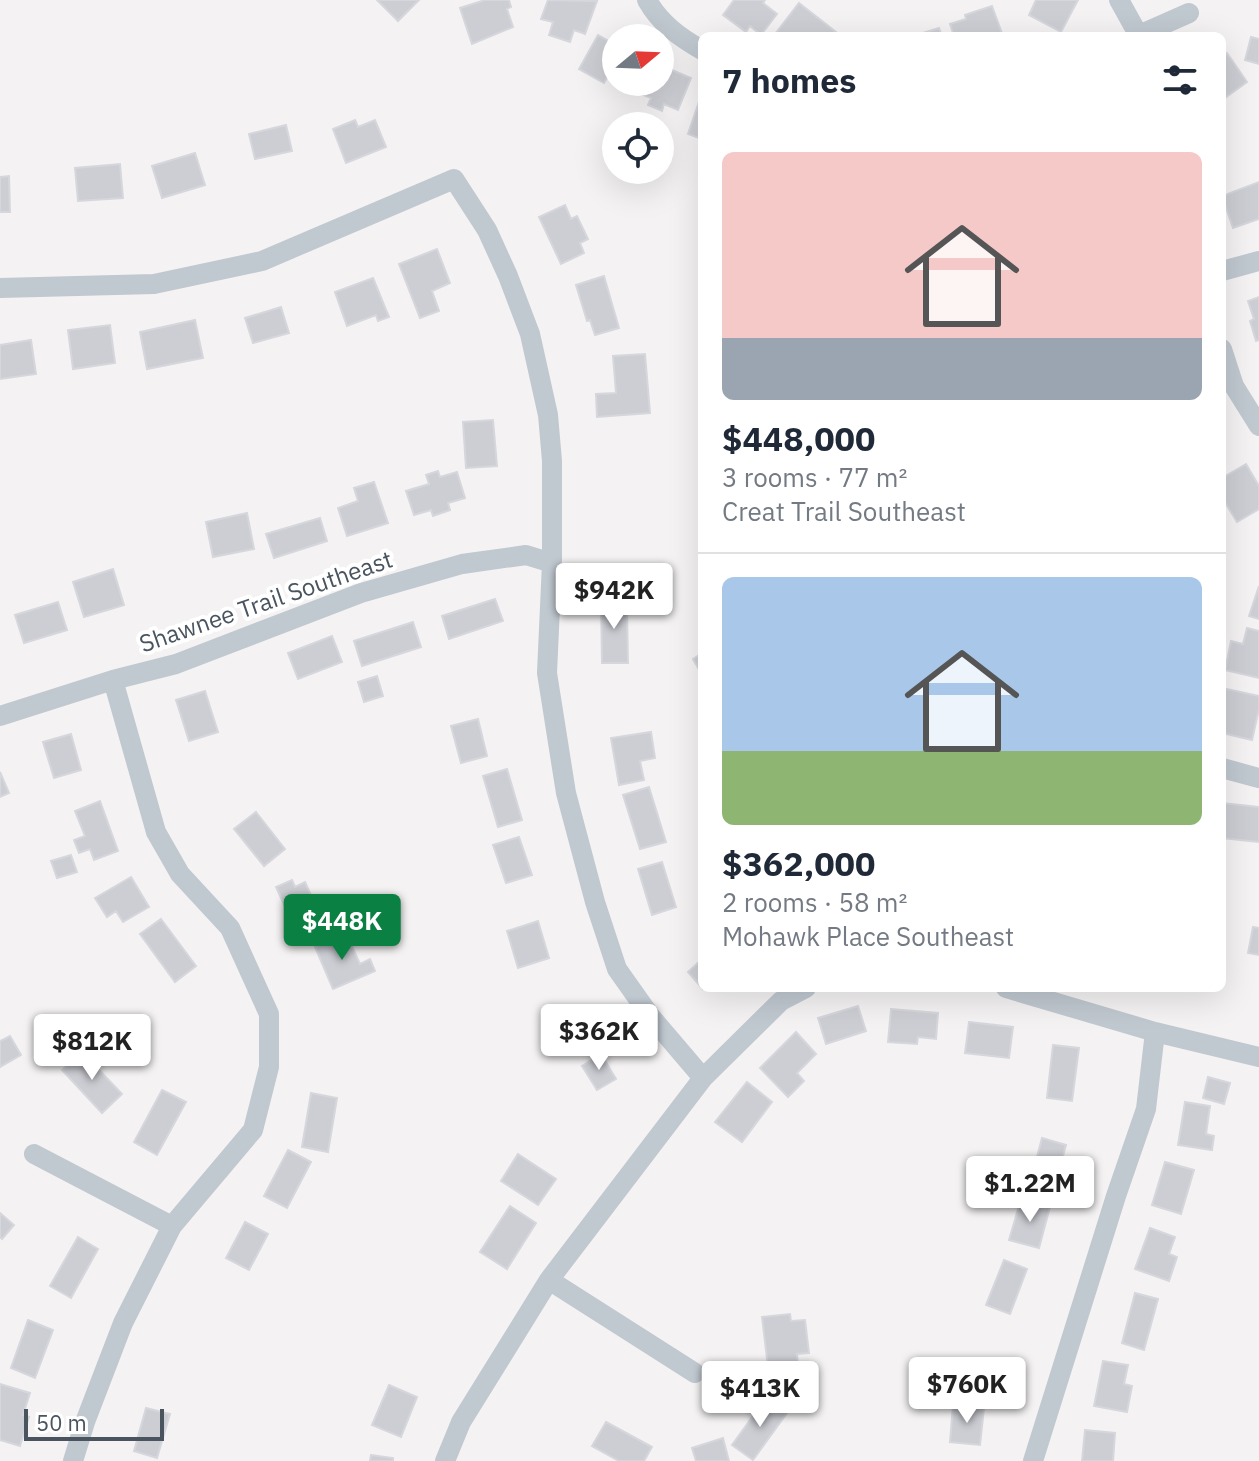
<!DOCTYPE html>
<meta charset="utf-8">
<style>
body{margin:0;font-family:"IBM Plex Sans",sans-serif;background:#f6f6f7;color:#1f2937;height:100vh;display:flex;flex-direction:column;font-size:30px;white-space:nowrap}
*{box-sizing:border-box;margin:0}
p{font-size:26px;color:#747a83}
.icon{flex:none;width:44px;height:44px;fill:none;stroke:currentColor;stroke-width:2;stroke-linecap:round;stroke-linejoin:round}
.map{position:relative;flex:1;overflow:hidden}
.panel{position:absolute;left:698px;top:32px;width:528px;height:960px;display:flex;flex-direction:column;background:#fff;border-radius:12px;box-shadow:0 8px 32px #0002}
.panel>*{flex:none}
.needle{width:52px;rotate:71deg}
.buttons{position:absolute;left:602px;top:24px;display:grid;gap:16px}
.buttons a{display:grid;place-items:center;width:72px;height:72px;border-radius:50%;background:#fff;box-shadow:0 8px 32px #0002;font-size:40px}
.scale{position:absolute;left:24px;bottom:20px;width:140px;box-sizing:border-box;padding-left:8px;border:4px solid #49545f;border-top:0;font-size:22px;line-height:28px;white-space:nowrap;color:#49545f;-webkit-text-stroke:6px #fff;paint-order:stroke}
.price{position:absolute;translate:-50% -68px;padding:0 18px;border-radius:8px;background:#fff;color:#222;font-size:26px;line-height:52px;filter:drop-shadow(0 2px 4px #0008)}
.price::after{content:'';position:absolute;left:50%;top:48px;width:24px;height:18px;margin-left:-12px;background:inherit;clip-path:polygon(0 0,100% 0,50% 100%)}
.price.current{background:#0b8043;color:#fff}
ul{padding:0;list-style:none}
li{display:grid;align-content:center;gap:16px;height:424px;padding:0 24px}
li+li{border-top:2px solid #e0e1e3}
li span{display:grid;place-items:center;height:248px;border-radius:12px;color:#555}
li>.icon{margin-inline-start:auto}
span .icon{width:144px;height:144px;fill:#fffc;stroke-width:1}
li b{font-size:34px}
h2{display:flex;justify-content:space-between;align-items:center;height:96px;padding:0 24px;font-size:34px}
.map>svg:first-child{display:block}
.building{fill:#ccced4;stroke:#d6d7dd;stroke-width:2}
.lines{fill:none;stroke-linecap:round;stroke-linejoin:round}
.minor{stroke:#c0c8d0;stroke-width:20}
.labels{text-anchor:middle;stroke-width:8;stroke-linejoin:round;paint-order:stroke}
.street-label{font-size:24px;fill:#49545f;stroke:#fff}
</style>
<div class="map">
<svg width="1259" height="1461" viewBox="0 0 1259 1461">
<rect width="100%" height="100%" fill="#f4f2f2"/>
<path class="building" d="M377,0H419L398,21Z
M485,0H509L511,7L507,9L513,27L472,44L460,8Z
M548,0L597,1L585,34L574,30L570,42L549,35L553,22L541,19Z
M734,0H765L763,3L777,14L761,35L750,26L746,32L723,15Z
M1036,0H1078L1061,32L1029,15Z
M799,3L836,32L833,36L775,34Z
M992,6L1003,36H954L950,24L966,19L965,15Z
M939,28L942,36H913Z
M598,35L616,45V80L608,76L604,83L579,69Z
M1251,37L1259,39V64L1245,60Z
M1227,53L1247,82L1222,100V56Z
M660,65L691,78L678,110L664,104L662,111L648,105L651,98L636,92L640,82H660Z
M702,93V139L688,134Z
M355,120L358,127L375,120L386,147L346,163L333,129Z
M286,125L292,151L255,159L249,134Z
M195,153L205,185L162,198L152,166Z
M120,164L123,198L78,201L75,168Z
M9,176L10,212H0V177Z
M1259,182V219L1233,228L1222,196Z
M565,205L571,219L577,216L588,239L580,243L584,253L561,264L539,217Z
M437,249L450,283L432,291L439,311L420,318L399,264Z
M604,276L619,328L595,335L590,320L587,321L576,285Z
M373,278L389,317L378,321L376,315L347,326L335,292Z
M1259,297V340L1256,341L1250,321L1254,319L1248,301Z
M281,307L289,333L253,343L245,318Z
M195,320L203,358L147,369L140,332Z
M110,325L115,363L73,369L68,330Z
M31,340L36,374L0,379V345Z
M645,354L650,413L597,417L596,394L616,393L613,356Z
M493,420L497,466L466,468L463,422Z
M1246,464L1259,486V509L1237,522L1223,499L1222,478Z
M438,471L440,477L457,472L465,498L448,503L450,510L433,516L431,510L414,515L406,491L429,484L426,475Z
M374,482L388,523L347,536L338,508L358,501L354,488Z
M247,513L254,549L213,557L206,522Z
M320,518L327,541L274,558L266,534Z
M113,569L124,605L84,617L73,582Z
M1259,586V619L1249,616Z
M601,598H624V608H627L628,663H602Z
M495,599L503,621L449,639L442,616Z
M58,602L67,630L24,643L15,615Z
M413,622L421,647L362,666L354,641Z
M1247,628L1259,631V678L1225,670L1231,641L1243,644Z
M332,636L342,662L298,679L288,653Z
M702,653V675L693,659Z
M377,676L383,696L364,702L358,682Z
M1222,688L1259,696V709L1252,740L1222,733Z
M205,691L218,732L189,741L176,700Z
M478,719L487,756L461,763L451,726Z
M651,732L655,758L640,761L644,780L619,785L611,738Z
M71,734L81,770L54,778L43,742Z
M507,769L522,820L498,827L483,776Z
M0,772L9,793L0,797Z
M649,787L666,842L640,849L623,795Z
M100,801L118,851L94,860L90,849L79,853L74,840L85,836L75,811Z
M1222,803L1259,807V842L1222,838Z
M256,812L285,849L264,866L234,829Z
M519,837L532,875L506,883L493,845Z
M71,855L77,872L57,878L51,861Z
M662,862L676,907L652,915L638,869Z
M131,877L149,907L123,922L116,911L107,917L95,898Z
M292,880L295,887L305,882L317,908L291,920L276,887Z
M161,919L196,966L175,982L140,934Z
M538,921L549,958L518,968L507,931Z
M1253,927L1259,928V955L1248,953Z
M346,934L360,964L370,959L375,971L333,989L315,947Z
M702,959V988L688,972Z
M858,1006L866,1031L826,1044L818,1018Z
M891,1009L938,1013L936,1039L918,1037L917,1044L888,1042Z
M969,1022L1013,1027L1009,1058L965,1053Z
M796,1032L816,1054L797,1073L804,1081L788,1097L760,1068Z
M10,1036L21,1055L0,1067V1041Z
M1053,1045L1079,1048L1072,1101L1047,1098Z
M82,1052L122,1094L102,1113L62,1070Z
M601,1054L616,1079L597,1090L582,1066Z
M1208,1077L1230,1083L1224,1104L1203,1098Z
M747,1082L772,1102L742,1142L715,1122Z
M162,1090L186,1102L157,1155L134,1142Z
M311,1093L337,1098L328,1152L302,1147Z
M1185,1102L1210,1106L1206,1134L1214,1136L1212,1150L1178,1145Z
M1042,1138L1066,1145L1057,1178L1033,1172Z
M288,1150L311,1162L287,1208L264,1196Z
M518,1154L556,1179L538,1205L501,1181Z
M1165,1162L1194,1170L1181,1214L1152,1205Z
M1021,1199L1050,1207L1039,1248L1009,1240Z
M510,1206L536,1223L507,1269L480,1252Z
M0,1213L14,1225L2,1239L0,1237Z
M245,1222L268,1234L249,1270L226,1258Z
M1150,1228L1175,1237L1169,1254L1177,1257L1169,1281L1135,1269Z
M78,1237L98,1249L71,1298L50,1286Z
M1004,1260L1027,1269L1010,1314L986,1305Z
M1135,1293L1158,1299L1144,1350L1122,1343Z
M790,1314L791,1321L805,1320L809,1353L797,1354L798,1364L768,1367L762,1317Z
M28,1320L53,1330L35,1378L11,1368Z
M1103,1361L1128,1365L1124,1384L1132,1386L1127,1412L1094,1406Z
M0,1384L30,1393L23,1415L29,1417L20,1446L0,1440Z
M389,1385L417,1397L401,1437L372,1425Z
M766,1398L787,1413L753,1460L732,1445Z
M953,1405L984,1408L980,1445L950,1442Z
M146,1408L170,1414L157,1458L134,1451Z
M606,1422L652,1447L644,1461H619L592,1446Z
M1085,1430L1115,1433L1113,1461H1082Z
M723,1438L729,1461H696L692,1448Z
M371,1455L393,1458V1461H370Z"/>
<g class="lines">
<path class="minor" d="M647,0C660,23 679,37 702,50
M1119,0L1139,36
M1137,36L1189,13
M1222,271L1259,261
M0,288L154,284L262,261L454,179L487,230L508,276L530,334L548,415L552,461V563L547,673L566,793L595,902L617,969L651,1017L703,1078
M1222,349L1234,386L1259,426
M0,716L113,680L176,664L361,593L462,564L526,555L552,563
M1222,768L1259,778
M1006,988L1155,1032L1259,1057
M34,1154L172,1226
M549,1280L695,1373
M73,1461L85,1422L123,1323L172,1226L253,1130L269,1067V1014L230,928L180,874L156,832L113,680
M445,1461L461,1422L549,1280L703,1078L781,1001L806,988
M1033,1461L1116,1196L1146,1109L1155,1032"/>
</g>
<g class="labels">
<g class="street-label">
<text transform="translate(266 602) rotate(-19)" y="8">Shawnee Trail Southeast</text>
</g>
</g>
</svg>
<div class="buttons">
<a><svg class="needle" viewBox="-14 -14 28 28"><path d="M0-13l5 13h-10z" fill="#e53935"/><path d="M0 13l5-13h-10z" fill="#747a83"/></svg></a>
<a><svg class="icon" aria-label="locate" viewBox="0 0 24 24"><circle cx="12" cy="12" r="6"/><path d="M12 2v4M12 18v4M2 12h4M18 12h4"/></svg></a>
</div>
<div class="scale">50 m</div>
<b class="price" style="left:614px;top:631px">$942K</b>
<b class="price current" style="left:342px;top:962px">$448K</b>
<b class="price" style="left:599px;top:1072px">$362K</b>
<b class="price" style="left:92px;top:1082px">$812K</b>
<b class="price" style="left:1030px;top:1224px">$1.22M</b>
<b class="price" style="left:967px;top:1425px">$760K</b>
<b class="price" style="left:760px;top:1429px">$413K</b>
<section class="panel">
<h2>7 homes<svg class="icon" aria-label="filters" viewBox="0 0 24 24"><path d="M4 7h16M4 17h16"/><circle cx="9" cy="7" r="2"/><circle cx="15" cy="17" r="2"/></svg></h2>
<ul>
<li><span style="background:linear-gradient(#f6c9c9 75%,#9aa5b1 0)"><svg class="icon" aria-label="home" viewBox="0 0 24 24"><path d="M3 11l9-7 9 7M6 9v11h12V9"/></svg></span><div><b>$448,000</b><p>3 rooms · 77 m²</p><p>Creat Trail Southeast</p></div></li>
<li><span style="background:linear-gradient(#a9c7e8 70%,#8fb573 0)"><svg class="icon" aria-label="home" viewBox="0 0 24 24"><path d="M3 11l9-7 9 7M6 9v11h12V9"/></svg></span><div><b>$362,000</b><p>2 rooms · 58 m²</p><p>Mohawk Place Southeast</p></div></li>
</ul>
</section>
</div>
